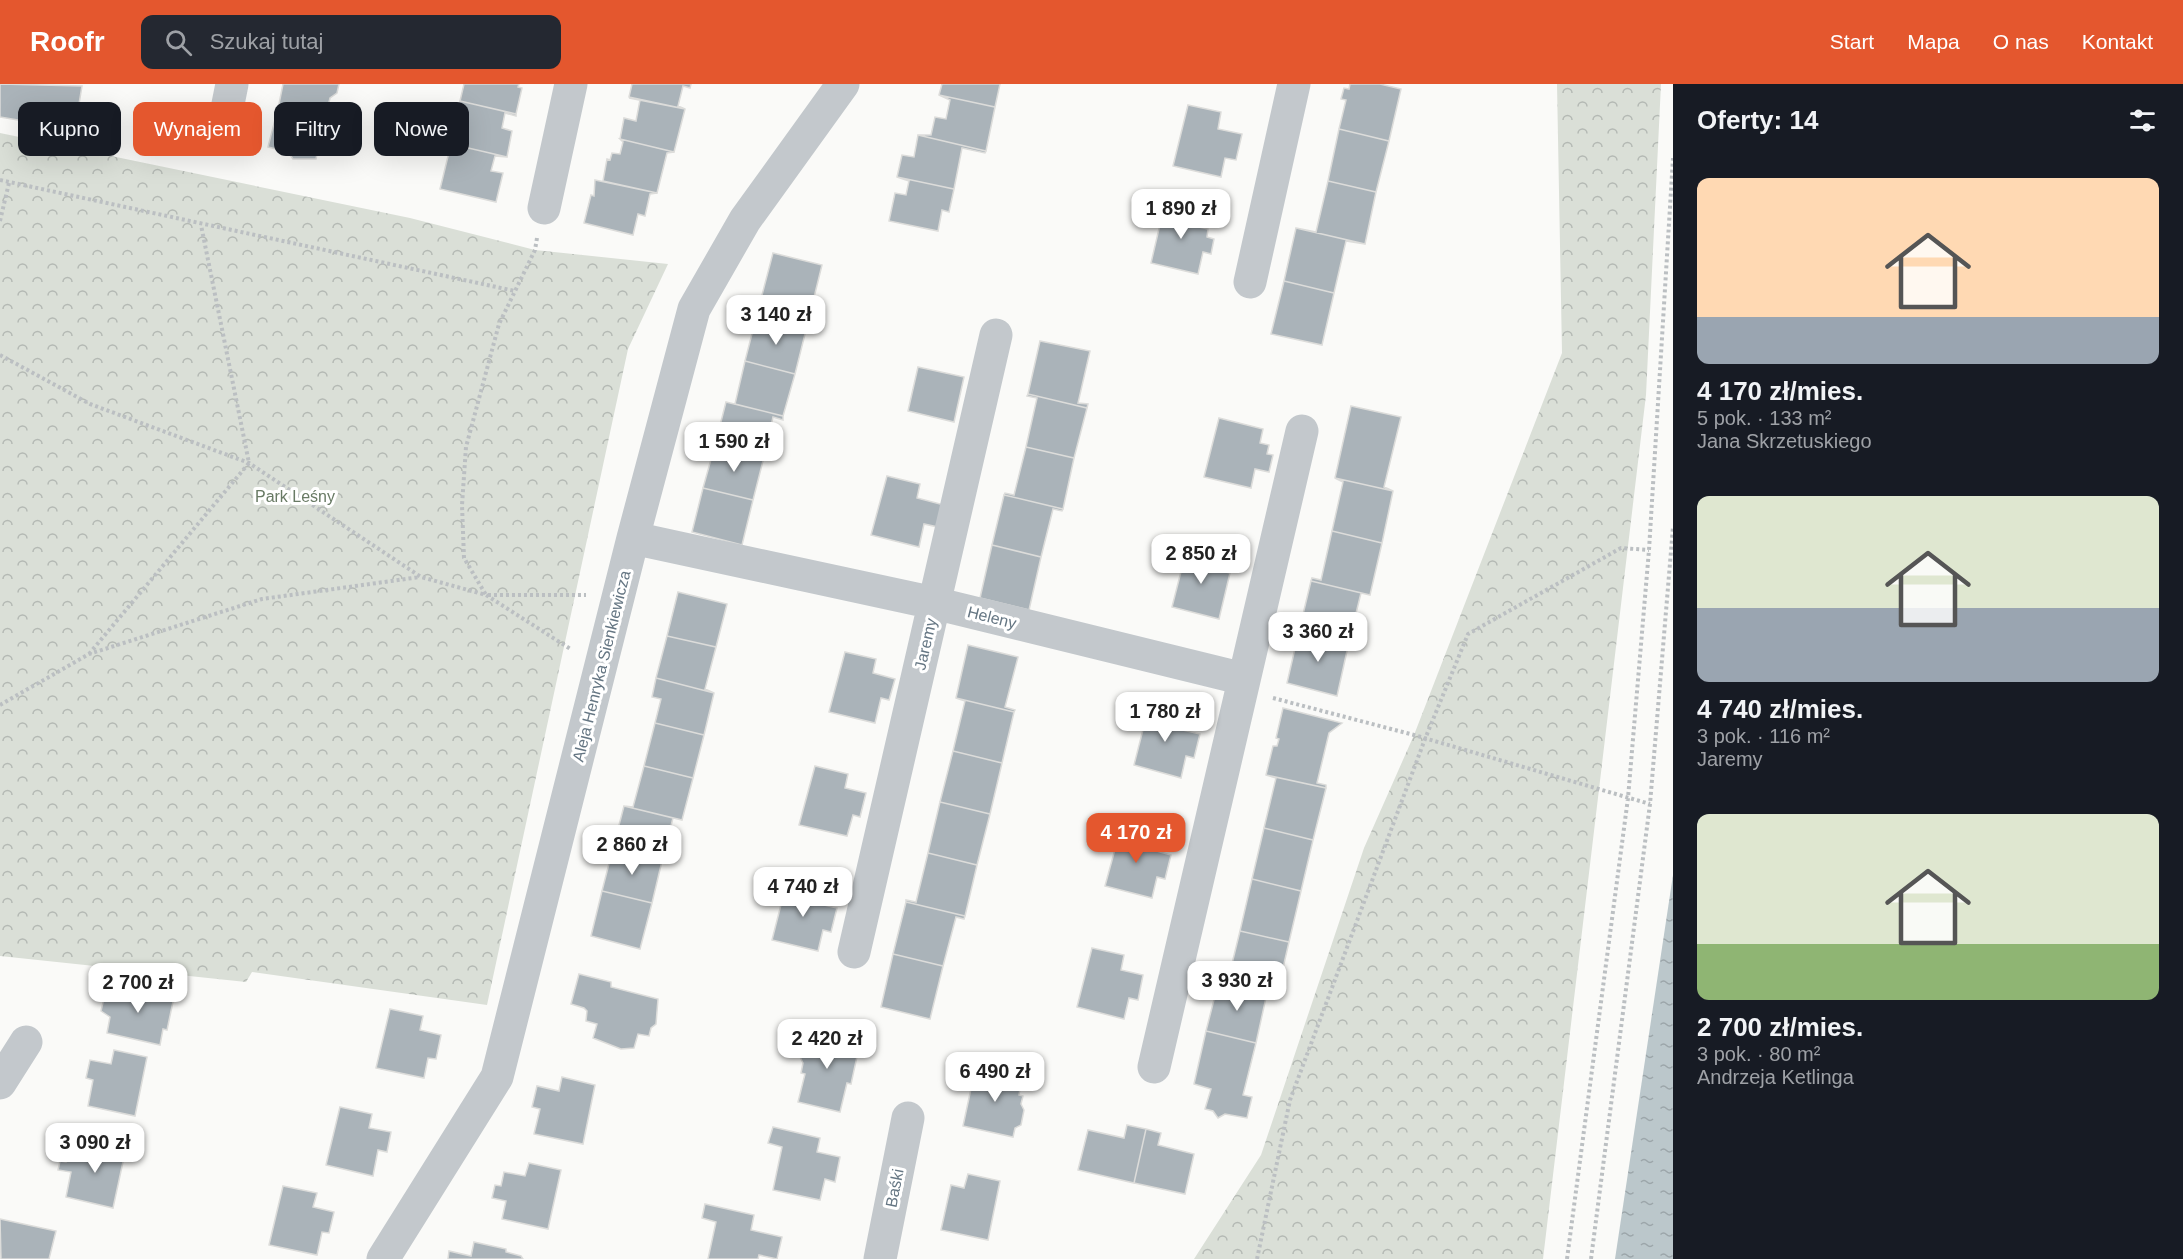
<!DOCTYPE html>
<html lang="pl">
<meta charset="utf-8">
<style>
body{margin:0;font-family:Arial,sans-serif;background:#242831;color:#f1f3f6;height:100vh;display:flex;flex-direction:column;font-size:22px;white-space:nowrap}
*{box-sizing:border-box;margin:0}
p{font-size:20px;color:#9ea1a6}
.icon{flex:none;width:33px;height:33px;fill:none;stroke:currentColor;stroke-width:2;stroke-linecap:round;stroke-linejoin:round}
.map{position:relative;flex:1;overflow:hidden}
.drawer{display:flex;flex-direction:column;background:#171b24;width:510px}
.drawer>*{flex:none}
.hud{position:absolute;left:18px;top:18px;width:570px;height:54px;display:flex;gap:12px}
.price{position:absolute;translate:-50% -51px;padding:0 14px;border-radius:12px;background:#fff;color:#222;font-size:20px;line-height:39px;filter:drop-shadow(0 2px 3px #0008)}
.price::after{content:'';position:absolute;left:50%;top:36px;width:18px;height:14px;margin-left:-9px;background:inherit;clip-path:polygon(0 0,100% 0,50% 100%)}
.price.on{background:#e4572e;color:#fff}
ul{padding:0;list-style:none}
li{display:grid;align-content:center;gap:12px;height:318px;padding:0 24px}
li span{display:grid;place-items:center;height:186px;border-radius:12px;color:#555}
li>.icon{margin-inline-start:auto}
span .icon{width:108px;height:108px;fill:#fffc;stroke-width:1}
li b{font-size:26px}
h2{display:flex;justify-content:space-between;align-items:center;height:72px;padding:0 24px;font-size:26px}
.pill{padding:0 21px;border-radius:12px;background:#171b24;box-shadow:0 6px 24px #0002;font-size:21px;line-height:54px}
.pill.on{background:#e4572e;color:#fff}
header{display:flex;align-items:center;gap:36px;box-sizing:border-box;height:84px;padding:0 30px;background:#e4572e;color:#fff}
header strong{font-size:28px}
nav{display:flex;gap:33px;margin-inline-start:auto;font-size:21px}
.search{width:420px;height:54px;background:#242831;display:flex;align-items:center;gap:15px;box-sizing:border-box;padding:0 21px;border-radius:12px;color:#9ea1a6;font-size:22px}
main{display:flex;flex:1;min-height:0}
.map>svg:first-child{display:block}
.forest{fill:url(#forest-crowns)}
.water{fill:url(#water-ripples)}
.building{fill:#aab3b9;stroke:#dcdcda;stroke-width:1.5}
.lines{fill:none;stroke-linecap:round;stroke-linejoin:round}
.path{stroke:#bbbfc2;stroke-width:4;stroke-dasharray:3 3;stroke-linecap:butt}
.street{stroke:#c3c8cc;stroke-width:33}
.labels{text-anchor:middle;stroke-width:6;stroke-linejoin:round;paint-order:stroke}
.park-label{font-size:16px;fill:#687a64;stroke:#fff}
.street-label{font-size:16px;fill:#657683;stroke:#fff}
</style>
<header>
<strong>Roofr</strong>
<div class="search"><svg class="icon" aria-label="search" viewBox="0 0 24 24"><circle cx="10" cy="10" r="6"/><path d="M15 15l6 6"/></svg>Szukaj tutaj</div>
<nav><a>Start</a><a>Mapa</a><a>O nas</a><a>Kontakt</a></nav>
</header>
<main>
<div class="map">
<svg width="1673" height="1175" viewBox="0 0 1673 1175">
<defs>
<pattern id="forest-crowns" width="20" height="18" patternUnits="userSpaceOnUse" patternTransform="scale(1.5)"><rect width="20" height="18" fill="#dadfd7"/><path d="M2 6a3 3 0 1 1 6 0M12 15a3 3 0 1 1 6 0" fill="none" stroke="#b4b9b4"/></pattern>
<pattern id="water-ripples" width="26" height="14" patternUnits="userSpaceOnUse" patternTransform="scale(1.5)"><rect width="26" height="14" fill="#bbc7cb"/><path d="M2 4q2-2 4 0t4 0M15 11q2-2 4 0t4 0" fill="none" stroke="#9ca6aa"/></pattern>
</defs>
<rect width="100%" height="100%" fill="#fafaf8"/>
<path class="forest" d="M1557,0H1661L1646,311L1543,1175H1194L1261,1071L1364,764L1414,651L1562,269Z
M0,49L410,134L535,166L668,180L628,265L487,921L252,888L246,898L0,872Z"/>
<path class="water" d="M1673,791V1175H1615Z"/>
<path class="building" d="M0,0L82,2L79,20L111,25L107,51L0,33Z
M283,0H339L337,9L330,14L326,31L279,20Z
M464,0H519L518,3L522,4L516,30L460,17Z
M632,0H691L690,4L683,2L678,22L685,25L629,13Z
M942,0H1000L995,23L939,11Z
M1350,0H1380L1401,5L1389,57L1339,45L1346,16L1341,15L1344,4L1349,5Z
M939,11L995,23L986,67L918,51H931L935,33L946,35L950,16Z
M629,14L685,25L674,68L620,55L624,34L636,37L640,16Z
M460,17L516,30V32L505,29L502,44L512,47L507,73L451,60Z
M279,20L332,32L327,54L320,56L316,75H293L288,68L268,63Z
M1188,21L1221,28L1218,45L1242,50L1236,76L1225,74L1221,93L1173,82Z
M1339,45L1389,57L1376,108L1328,97Z
M918,51L986,67L985,69L962,64L954,105L897,93L902,71L914,73Z
M620,55L674,68L667,69L657,109L603,97L607,75L610,76L612,69L620,70L623,58Z
M451,60L507,73L495,72L491,87L503,89L496,118L440,105Z
M897,93L954,105L949,128L942,126L938,147L889,137L895,109L906,111L909,97Z
M595,96L657,109L650,110L645,132L638,130L633,151L584,139L591,111L594,112Z
M1328,97L1376,108L1365,160L1296,144L1316,148Z
M1165,119L1198,126L1194,142L1208,145L1207,153L1214,155L1211,170L1203,168L1198,190L1151,179Z
M1296,144L1365,160L1346,157L1334,209L1284,197Z
M773,169L822,181L806,246L756,234Z
M1284,197L1334,209L1322,261L1271,250Z
M756,234L806,246L795,290L745,277Z
M1040,257L1090,267L1078,319L1088,320L1087,324L1028,310Z
M745,277L795,290L783,332L735,320Z
M918,283L964,293L954,338L908,327Z
M1028,310L1087,324L1074,374L1026,363L1037,314L1027,312Z
M726,318L783,332V336L773,333L764,373L715,361Z
M1351,322L1401,333L1384,403L1393,407L1335,394Z
M1219,334L1263,345L1260,359L1269,361L1267,370L1273,371L1269,388L1255,385L1251,404L1204,393Z
M715,361L764,373L753,416L703,404Z
M1026,363L1074,374L1063,425L1004,411L1005,409L1014,411Z
M887,392L920,400L917,414L944,421L938,443L924,440L919,463L871,451Z
M1335,394L1393,407L1382,459L1332,447L1343,398Z
M703,404L753,416L742,461L692,448Z
M1004,411L1063,425L1062,427L1053,425L1041,473L992,461Z
M1332,447L1382,459L1370,511L1311,497L1312,494L1321,496Z
M992,461L1041,473L1029,526L980,514Z
M1187,464L1220,472L1217,486L1230,489L1219,535L1172,523Z
M1311,497L1370,511L1361,509L1349,558L1299,547Z
M678,508L727,520L716,563L667,552Z
M1299,547L1349,558L1337,612L1287,599Z
M667,552L716,563L705,605L714,609L656,594Z
M968,561L1018,573L1005,623L1015,626L1014,628L956,614Z
M845,568L876,575L873,589L895,595L889,616L881,614L875,639L829,628Z
M656,594L714,609L704,651L655,639L661,615L652,613Z
M956,614L1014,628L1002,679L953,667L965,617Z
M1149,622L1181,630L1178,645L1200,650L1194,674L1186,672L1181,694L1134,681Z
M1283,624L1342,639L1329,649L1317,699L1326,701V704L1266,691L1273,662H1277L1279,655L1276,654Z
M655,639L704,651L693,694L644,682Z
M953,667L1002,679L990,730L940,718Z
M644,682L693,694L682,736L624,722L633,723Z
M815,682L848,690L845,704L866,709L860,733L853,731L847,752L799,741Z
M1266,691L1326,704L1313,756L1264,744L1276,694Z
M940,718L990,730L977,781L928,769Z
M624,722L673,734L662,777L613,764Z
M1121,743L1152,751L1149,765L1171,771L1165,795L1157,793L1152,814L1105,802Z
M1264,744L1313,756L1301,807L1252,795Z
M613,764L662,777L652,819L602,807Z
M928,769L977,781L965,832L906,818V816L916,818Z
M1252,795L1301,807L1289,858L1240,847Z
M787,797L819,805L815,819L837,824L831,848L823,846L818,867L772,856Z
M602,807L652,819L640,865L591,852Z
M906,818L965,832L964,835L956,833L943,882L893,870Z
M1240,847L1289,858L1277,910L1219,896V894L1228,896Z
M1092,864L1124,871L1121,886L1143,891L1138,916L1129,914L1124,935L1077,923Z
M893,870L943,882L930,935L881,923Z
M579,890L611,898V903L658,915L656,940L651,944L649,952L638,950L634,964L621,965L593,954L597,940L586,937L587,927L584,924L571,920Z
M1219,896L1277,910L1267,909L1256,959L1206,947Z
M117,900L174,913L167,946L163,945L160,961L107,949L110,933L101,927L104,914L115,911Z
M390,925L423,932L420,946L441,951L436,975L428,974L424,994L376,984Z
M810,947L860,959L851,1000L847,999L840,1028L798,1018L805,990L801,989L803,979L800,973Z
M1206,947L1256,959L1243,1011L1252,1013L1247,1034L1225,1030L1218,1034L1213,1027L1205,1025L1211,1005L1194,1000Z
M114,966L147,973L135,1032L88,1022L93,996L86,994L90,976L111,980Z
M980,984L1022,993L1019,1011L1023,1012L1021,1020L1024,1026L1021,1041L1015,1044L1013,1053L963,1042L972,1000L976,1001Z
M562,993L595,1001L583,1060L534,1050L540,1025L532,1023L537,1002L559,1007Z
M340,1023L372,1030L369,1044L391,1048L387,1068L378,1066L373,1092L326,1081Z
M1127,1041L1146,1045L1134,1099L1078,1086L1088,1046L1124,1054Z
M773,1043L820,1054L817,1068L840,1073L835,1098L825,1095L820,1116L773,1106L782,1063L768,1059Z
M1146,1045L1161,1049L1158,1061L1194,1070L1185,1110L1134,1099Z
M93,1057L126,1064L113,1124L66,1113L71,1088L58,1086L60,1077L66,1078L67,1068L62,1067L63,1065L90,1071Z
M529,1079L561,1086L548,1145L502,1135L506,1117L492,1114L495,1101L501,1102L504,1088L525,1092Z
M968,1090L1000,1097L988,1156L941,1146L951,1101L964,1104Z
M283,1102L317,1109L313,1123L334,1128L329,1149L322,1148L317,1171L269,1161Z
M705,1120L754,1131L751,1146L782,1153L777,1175L759,1171L758,1175H708L716,1138L702,1134Z
M0,1135L56,1147L49,1175H1Z
M474,1158L506,1165V1168L521,1172L523,1175H448L449,1167L471,1172Z"/>
<g class="lines">
<path class="path" d="M0,96L515,207
M0,137L9,99
M537,154L535,166L499,240L466,363L462,421L464,474L486,511H586
M0,271L90,320L249,379L421,493L486,511L572,566
M89,570L249,379L201,141
M1273,614L1414,651L1650,720
M0,621L89,570L262,515L420,493
M1257,1175L1290,1016L1425,655L1468,550L1621,464L1649,466
M1567,1175L1628,714L1649,466L1673,74
M1591,1175L1650,720L1673,443"/>
<path class="street" d="M223,45L232,0
M544,124L571,0
M1250,198L1294,0
M633,454L934,519L1244,595
M854,868L996,251
M1154,983L1302,347
M0,999L26,958
M383,1175L497,993L633,454L694,225L745,136L843,0
M880,1175L908,1034"/>
</g>
<g class="labels">
<g class="park-label">
<text x="295" y="418">Park Leśny</text>
</g>
<g class="street-label">
<text transform="translate(992 533) rotate(14)" y="6">Heleny</text>
<text transform="translate(925 560) rotate(-77)" y="6">Jaremy</text>
<text transform="translate(601 582) rotate(-76)" y="6">Aleja Henryka Sienkiewicza</text>
<text transform="translate(894 1104) rotate(-79)" y="6">Baśki</text>
</g>
</g>
</svg>
<b class="price" style="left:1181px;top:156px">1 890 zł</b>
<b class="price" style="left:776px;top:262px">3 140 zł</b>
<b class="price" style="left:734px;top:389px">1 590 zł</b>
<b class="price" style="left:1201px;top:501px">2 850 zł</b>
<b class="price" style="left:1318px;top:579px">3 360 zł</b>
<b class="price" style="left:1165px;top:659px">1 780 zł</b>
<b class="price on" style="left:1136px;top:780px">4 170 zł</b>
<b class="price" style="left:632px;top:792px">2 860 zł</b>
<b class="price" style="left:803px;top:834px">4 740 zł</b>
<b class="price" style="left:1237px;top:928px">3 930 zł</b>
<b class="price" style="left:138px;top:930px">2 700 zł</b>
<b class="price" style="left:827px;top:986px">2 420 zł</b>
<b class="price" style="left:995px;top:1019px">6 490 zł</b>
<b class="price" style="left:95px;top:1090px">3 090 zł</b>
<div class="hud">
<a class="pill">Kupno</a>
<a class="pill on">Wynajem</a>
<a class="pill">Filtry</a>
<a class="pill">Nowe</a>
</div>
</div>
<section class="drawer">
<h2>Oferty: 14<svg class="icon" aria-label="filters" viewBox="0 0 24 24"><path d="M4 7h16M4 17h16"/><circle cx="9" cy="7" r="2"/><circle cx="15" cy="17" r="2"/></svg></h2>
<ul>
<li><span style="background:linear-gradient(#ffd9b3 75%,#9aa5b1 0)"><svg class="icon" aria-label="home" viewBox="0 0 24 24"><path d="M3 11l9-7 9 7M6 9v11h12V9"/></svg></span><div><b>4 170 zł/mies.</b><p>5 pok. · 133 m²</p><p>Jana Skrzetuskiego</p></div></li>
<li><span style="background:linear-gradient(#dfe7d0 60%,#9aa5b1 0)"><svg class="icon" aria-label="home" viewBox="0 0 24 24"><path d="M3 11l9-7 9 7M6 9v11h12V9"/></svg></span><div><b>4 740 zł/mies.</b><p>3 pok. · 116 m²</p><p>Jaremy</p></div></li>
<li><span style="background:linear-gradient(#dfe7d0 70%,#8fb573 0)"><svg class="icon" aria-label="home" viewBox="0 0 24 24"><path d="M3 11l9-7 9 7M6 9v11h12V9"/></svg></span><div><b>2 700 zł/mies.</b><p>3 pok. · 80 m²</p><p>Andrzeja Ketlinga</p></div></li>
</ul>
</section>
</main>
